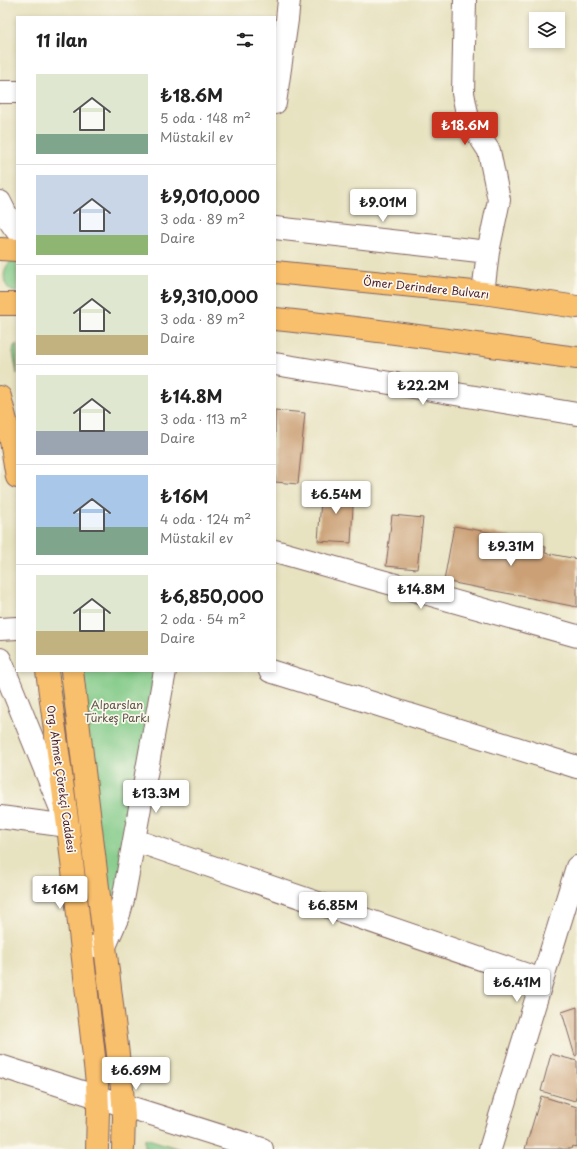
<!DOCTYPE html>
<html lang="tr">
<meta charset="utf-8">
<style>
body{margin:0;font-family:"Playpen Sans",sans-serif;background:#f6f6f6;color:#222;height:100vh;display:flex;flex-direction:column;font-size:15px;white-space:nowrap}
*{box-sizing:border-box;margin:0}
p{font-size:13px;color:#767676}
.icon{flex:none;width:22px;height:22px;fill:none;stroke:currentColor;stroke-width:2;stroke-linecap:round;stroke-linejoin:round}
.map{position:relative;flex:1;overflow:hidden}
.details{position:absolute;left:16px;top:16px;width:260px;height:656px;display:flex;flex-direction:column;background:#fff;border-radius:0px;box-shadow:0 2px 6px #0003}
.details>*{flex:none}
.controls{position:absolute;left:529px;top:12px;display:grid;gap:8px}
.controls a{display:grid;place-items:center;width:36px;height:36px;border-radius:0px;background:#fff;box-shadow:0 2px 6px #0003;font-size:20px}
.price{position:absolute;translate:-50% -34px;padding:0 9px;border-radius:4px;background:#fff;color:#222;font-size:13px;line-height:26px;filter:drop-shadow(0 1px 2px #0008)}
.price::after{content:'';position:absolute;left:50%;top:24px;width:12px;height:9px;margin-left:-6px;background:inherit;clip-path:polygon(0 0,100% 0,50% 100%)}
.price.on{background:#c8321e;color:#fff}
ul{padding:0;list-style:none}
li{display:flex;align-items:center;gap:12px;height:100px;padding:0 20px}
li+li{border-top:1px solid #e0e0e0}
li span{display:grid;place-items:center;flex:none;width:112px;height:80px;border-radius:0px;color:#555}
li>.icon{margin-inline-start:auto}
span .icon{width:48px;height:48px;fill:#fffc;stroke-width:1}
li b{font-size:17px}
h2{display:flex;justify-content:space-between;align-items:center;height:48px;padding:0 20px;font-size:17px}
.map>svg:first-child{display:block}
.green{fill:#80c986;stroke:#657458}
.building{fill:#cba076}
.lines{fill:none;stroke-linecap:round;stroke-linejoin:round}
.minor-casing{stroke:#81635f;stroke-width:24}
.major-casing{stroke:#81635f;stroke-width:24}
.highway-casing{stroke:#81635f;stroke-width:24}
.minor{stroke:#fff;stroke-width:22}
.major{stroke:#f8bf6c;stroke-width:22}
.highway{stroke:#f8bf6c;stroke-width:22}
.labels{text-anchor:middle;stroke-width:3.5;stroke-linejoin:round;paint-order:stroke}
.street-label{font-size:11px;fill:#4a1f2b;stroke:#fbf7ec}
.park-label{font-size:11px;fill:#5a5246;stroke:#fbf7ec}
</style>
<div class="map">
<svg width="577" height="1149" viewBox="0 0 577 1149">
<rect width="100%" height="100%" fill="#fbf7ec"/>
<filter id="ink" filterUnits="userSpaceOnUse"><feTurbulence type="fractalNoise" baseFrequency=".025" numOctaves="2"/><feDisplacementMap in="SourceGraphic" scale="8" xChannelSelector="R" yChannelSelector="G"/><feConvolveMatrix kernelMatrix="1 2 1 2 8 2 1 2 1" color-interpolation-filters="sRGB"/></filter>
<filter id="wash" filterUnits="userSpaceOnUse"><feTurbulence type="fractalNoise" baseFrequency=".012" numOctaves="4" result="noise"/><feDisplacementMap in="SourceGraphic" scale="16" xChannelSelector="R" yChannelSelector="G"/><feGaussianBlur stdDeviation="0.9" result="paint"/><feColorMatrix in="noise" values="0 0 0 0 0 0 0 0 0 0 0 0 0 0 0 0 0 1.4 0 .05"/><feComposite in="paint" operator="in"/></filter>
<g filter="url(#wash)">
<rect width="100%" height="100%" fill="#e7e2c0"/>
<path class="green" d="M17,260V292C0,292 0,260 17,260Z
M17,344V374L13,352L14,346Z
M57,671H62L94,944H91Z
M72,671H165L106,944Z
M145,1138L180,1149H145Z"/>
<g id="blocks">
<path class="building" d="M275,410L305,413L298,484L275,482Z
M322,487L354,489L351,543L318,541Z
M392,515L423,518L417,569L386,566Z
M454,526L511,536L510,540L546,547L545,553L577,559V607L444,581Z
M577,1007V1055L575,1056L562,1012Z
M551,1054L577,1061V1095L575,1101L541,1091Z
M541,1096L577,1107V1147L572,1146L571,1149H563L559,1148L558,1149H525Z"/>
</g>
</g>
<g filter="url(#ink)">
<use href="#blocks" fill-opacity="0" stroke="#81635f" stroke-width="1"/>
<g class="lines">
<defs>
<path id="minor" d="M465,0L463,93L468,119L489,151L499,200L488,252L483,293
M0,92H17
M275,103L287,20L289,0
M0,202L9,220L17,231
M275,228L488,252
M275,364L577,414
M275,551L577,636
M0,629L17,628
M0,659L68,826L0,817
M270,671L577,767
M134,840L542,980
M96,946L106,944L119,914L123,900L165,671
M0,1066L262,1149
M490,1149L577,867"/>
<path id="major" d="M0,397L11,441L17,477
M47,671L68,826L97,1083L98,1111L97,1149
M72,671L122,1088L124,1117L123,1149"/>
<path id="highway" d="M0,249L17,250
M275,272L483,293L577,307
M0,304H17
M275,319C376,329 476,344 577,358"/>
</defs>
<use href="#minor" class="minor-casing"/>
<use href="#major" class="major-casing"/>
<use href="#highway" class="highway-casing"/>
<use href="#minor" class="minor"/>
<use href="#major" class="major"/>
<use href="#highway" class="highway"/>
</g>
</g>
<g class="labels">
<g class="street-label">
<text transform="translate(426 288) rotate(6)" y="4">Ömer Derindere Bulvarı</text>
<text transform="translate(61 779) rotate(82)" y="4">Org. Ahmet Çörekçi Caddesi</text>
</g>
<g class="park-label">
<text x="117" y="709">Alparslan<tspan x="117" dy="13">Türkeş Parkı</tspan></text>
</g>
</g>
</svg>
<div class="controls">
<a><svg class="icon" aria-label="layers" viewBox="0 0 24 24"><path d="M12 4l9 5-9 5-9-5zM3 14l9 5 9-5"/></svg></a>
</div>
<b class="price on" style="left:465px;top:146px">₺18.6M</b>
<b class="price" style="left:383px;top:223px">₺9.01M</b>
<b class="price" style="left:423px;top:406px">₺22.2M</b>
<b class="price" style="left:336px;top:515px">₺6.54M</b>
<b class="price" style="left:511px;top:567px">₺9.31M</b>
<b class="price" style="left:421px;top:610px">₺14.8M</b>
<b class="price" style="left:156px;top:814px">₺13.3M</b>
<b class="price" style="left:60px;top:910px">₺16M</b>
<b class="price" style="left:333px;top:926px">₺6.85M</b>
<b class="price" style="left:517px;top:1003px">₺6.41M</b>
<b class="price" style="left:136px;top:1091px">₺6.69M</b>
<section class="details">
<h2>11 ilan<svg class="icon" aria-label="filters" viewBox="0 0 24 24"><path d="M4 7h16M4 17h16"/><circle cx="9" cy="7" r="2"/><circle cx="15" cy="17" r="2"/></svg></h2>
<ul>
<li><span style="background:linear-gradient(#dfe7d0 75%,#7fa58c 0)"><svg class="icon" aria-label="home" viewBox="0 0 24 24"><path d="M3 11l9-7 9 7M6 9v11h12V9"/></svg></span><div><b>₺18.6M</b><p>5 oda · 148 m²</p><p>Müstakil ev</p></div></li>
<li><span style="background:linear-gradient(#c9d6e8 75%,#8fb573 0)"><svg class="icon" aria-label="home" viewBox="0 0 24 24"><path d="M3 11l9-7 9 7M6 9v11h12V9"/></svg></span><div><b>₺9,010,000</b><p>3 oda · 89 m²</p><p>Daire</p></div></li>
<li><span style="background:linear-gradient(#dfe7d0 75%,#c2b280 0)"><svg class="icon" aria-label="home" viewBox="0 0 24 24"><path d="M3 11l9-7 9 7M6 9v11h12V9"/></svg></span><div><b>₺9,310,000</b><p>3 oda · 89 m²</p><p>Daire</p></div></li>
<li><span style="background:linear-gradient(#dfe7d0 70%,#9aa5b1 0)"><svg class="icon" aria-label="home" viewBox="0 0 24 24"><path d="M3 11l9-7 9 7M6 9v11h12V9"/></svg></span><div><b>₺14.8M</b><p>3 oda · 113 m²</p><p>Daire</p></div></li>
<li><span style="background:linear-gradient(#a9c7e8 65%,#7fa58c 0)"><svg class="icon" aria-label="home" viewBox="0 0 24 24"><path d="M3 11l9-7 9 7M6 9v11h12V9"/></svg></span><div><b>₺16M</b><p>4 oda · 124 m²</p><p>Müstakil ev</p></div></li>
<li><span style="background:linear-gradient(#dfe7d0 70%,#c2b280 0)"><svg class="icon" aria-label="home" viewBox="0 0 24 24"><path d="M3 11l9-7 9 7M6 9v11h12V9"/></svg></span><div><b>₺6,850,000</b><p>2 oda · 54 m²</p><p>Daire</p></div></li>
</ul>
</section>
</div>
